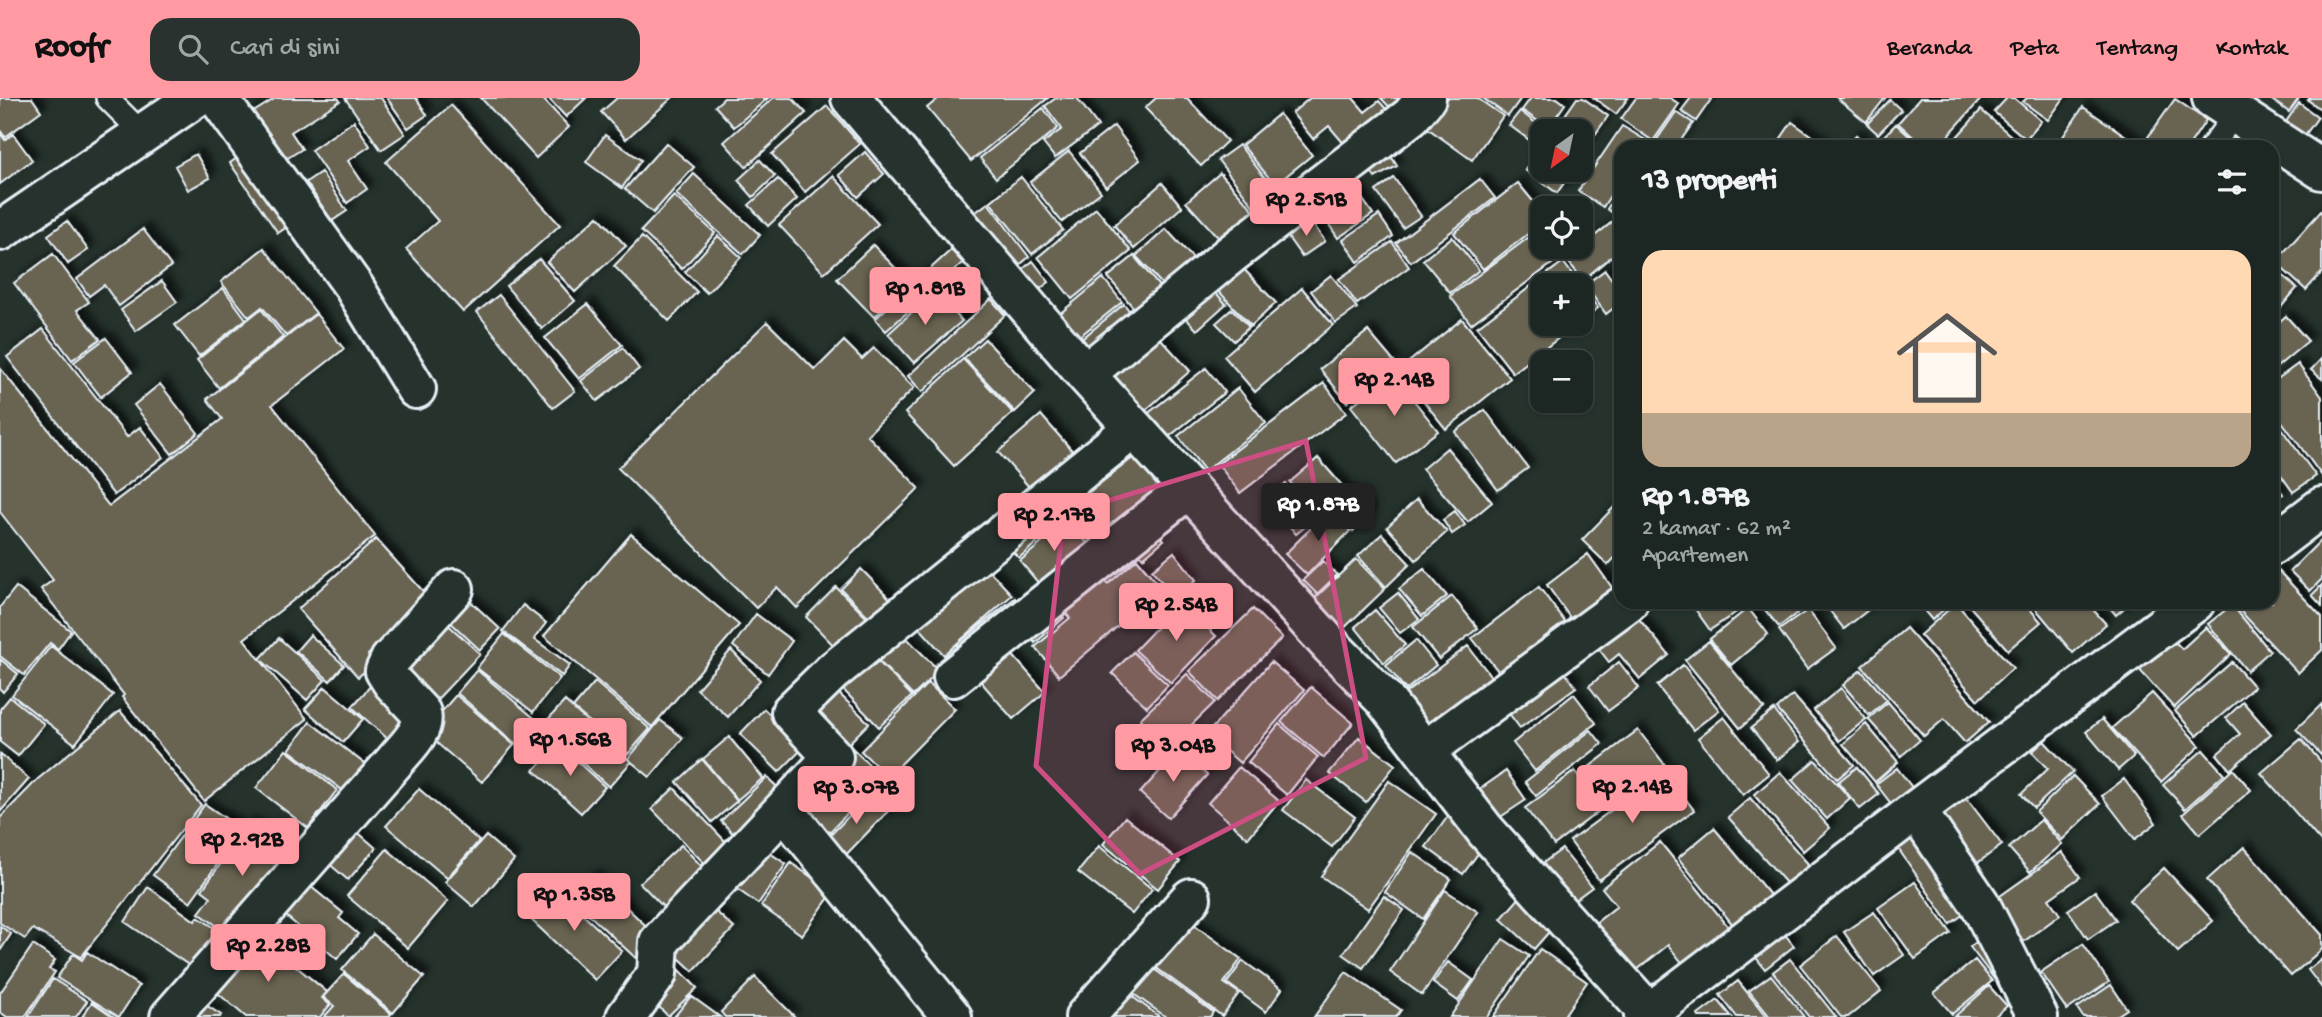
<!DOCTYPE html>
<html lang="id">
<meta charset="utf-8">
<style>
body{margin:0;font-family:"Gochi Hand",sans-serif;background:#29322f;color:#f1f3f6;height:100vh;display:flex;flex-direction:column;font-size:26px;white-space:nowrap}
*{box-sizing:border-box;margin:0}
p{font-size:23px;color:#a0a5a5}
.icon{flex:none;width:38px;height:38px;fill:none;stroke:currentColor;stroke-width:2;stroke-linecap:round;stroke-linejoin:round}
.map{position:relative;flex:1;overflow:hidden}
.panel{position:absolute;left:1614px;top:42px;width:665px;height:469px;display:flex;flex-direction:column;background:#1c2622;border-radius:21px;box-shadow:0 2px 5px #0004,0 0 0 2px #3a4340}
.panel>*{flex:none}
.needle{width:46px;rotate:213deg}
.tools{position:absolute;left:1530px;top:21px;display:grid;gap:14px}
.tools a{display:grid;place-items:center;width:63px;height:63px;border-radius:14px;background:#1c2622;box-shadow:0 2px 5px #0004,0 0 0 2px #3a4340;font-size:35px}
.price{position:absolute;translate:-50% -60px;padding:0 16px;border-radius:7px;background:#ff9aa2;color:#111;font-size:23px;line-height:46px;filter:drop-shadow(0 2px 4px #0008)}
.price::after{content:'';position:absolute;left:50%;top:42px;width:21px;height:16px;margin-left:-10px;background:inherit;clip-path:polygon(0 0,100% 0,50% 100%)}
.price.selected{background:#222;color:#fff}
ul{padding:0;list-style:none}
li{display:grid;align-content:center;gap:14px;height:371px;padding:0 28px}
li span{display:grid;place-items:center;height:217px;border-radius:21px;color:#555}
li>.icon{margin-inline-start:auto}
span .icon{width:126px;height:126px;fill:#fffc;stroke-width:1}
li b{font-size:30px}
h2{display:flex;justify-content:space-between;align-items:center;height:84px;padding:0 28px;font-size:30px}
header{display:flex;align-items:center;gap:42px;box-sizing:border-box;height:98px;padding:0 35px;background:#ff9aa2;color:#111}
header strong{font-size:33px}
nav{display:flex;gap:38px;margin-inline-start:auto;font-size:24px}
.search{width:490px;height:63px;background:#29322f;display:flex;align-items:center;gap:18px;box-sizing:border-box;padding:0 24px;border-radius:21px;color:#a0a5a5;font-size:26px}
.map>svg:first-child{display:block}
.building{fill:#696351;stroke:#e8f1f8;stroke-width:2;filter:url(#shadow)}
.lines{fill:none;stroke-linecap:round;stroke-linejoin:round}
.service-casing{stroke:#e8f1f8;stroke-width:26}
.minor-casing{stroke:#e8f1f8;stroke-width:44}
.secondary-casing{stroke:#e8f1f8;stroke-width:44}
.service{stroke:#26332d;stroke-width:21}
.minor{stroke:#26332d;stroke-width:38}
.secondary{stroke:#26332d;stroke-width:38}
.marked{fill:#cc4e82;fill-opacity:0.2;stroke:#cc4e82;stroke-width:5;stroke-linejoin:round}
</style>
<header>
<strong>Roofr</strong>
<div class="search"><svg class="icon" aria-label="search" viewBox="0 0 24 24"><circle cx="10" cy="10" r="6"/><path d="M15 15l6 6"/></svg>Cari di sini</div>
<nav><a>Beranda</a><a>Peta</a><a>Tentang</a><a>Kontak</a></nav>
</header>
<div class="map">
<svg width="2322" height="919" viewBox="0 0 2322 919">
<defs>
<filter id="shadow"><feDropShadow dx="6" dy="-6" stdDeviation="3.5" flood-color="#0009"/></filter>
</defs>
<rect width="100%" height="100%" fill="#26332d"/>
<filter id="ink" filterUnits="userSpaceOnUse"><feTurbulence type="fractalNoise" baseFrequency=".0143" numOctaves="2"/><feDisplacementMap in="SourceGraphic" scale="14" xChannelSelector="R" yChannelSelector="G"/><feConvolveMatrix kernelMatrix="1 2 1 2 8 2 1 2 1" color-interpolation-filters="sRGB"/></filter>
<g filter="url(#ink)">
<path class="building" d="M0,0H32L41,13L5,39L0,32Z
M276,0H338L340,3L291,34L302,51L275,68L244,20Z
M345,0H381L405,36L381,52Z
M387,0H416L427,17L408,30Z
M481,0H542L569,29L536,60Z
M552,0H586L566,19L550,2Z
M617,0H672L626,41L601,14Z
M724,0H768L734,29L715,8Z
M773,0H792L806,15L746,69L724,44Z
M939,0H1048L971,63L927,10Z
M1056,0H1077L1098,28L1055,60L1043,45L1062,31L1045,8Z
M1156,0H1187L1227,43L1201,68L1145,10Z
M1310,0H1353L1365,14L1379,3L1393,19L1351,54L1329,28L1313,41L1292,15Z
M1381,0H1413L1395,15Z
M1436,0H1477L1503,18L1472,62L1419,24Z
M1483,0H1521L1508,18Z
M1531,0H1557L1565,6L1548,30L1522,12Z
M1577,0H1583L1608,18L1585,51L1580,47V33H1560L1556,30Z
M1594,0H1628L1616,16Z
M1636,0H1670L1679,6L1653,43L1621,21Z
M1691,0H1712L1696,23L1681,13Z
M1837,0H1885L1866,24Z
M1920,0H1982L1938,49H1924L1898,25Z
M2007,0H2014L2041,23L2026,41L1994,14Z
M2027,0H2064L2048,22L2023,4Z
M2269,0H2299L2289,14Z
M2310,0H2322V12L2308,2Z
M2175,1L2206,22L2188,49H2141Z
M1890,2L1901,12L1878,36L1867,26Z
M2299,5L2318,19L2300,44L2281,31Z
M451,7L560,127L463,214L406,151L438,123L386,64Z
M827,8L860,46L805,94L772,56Z
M2083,9L2139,47L2137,49H2056Z
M1043,10L1058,30L996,80L980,60Z
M1981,12L2017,43L2012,49H1948Z
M1520,13L1546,33H1542V39L1536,47L1509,27Z
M1676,14L1693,25L1676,49H1665L1656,43Z
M1279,16L1312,57L1275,87L1242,47Z
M354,23L370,48L348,63L367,91L347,105L311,52Z
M1792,24L1827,49H1775Z
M1896,26L1921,49H1873Z
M1114,28L1140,62L1106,89L1080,55Z
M1622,28L1647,43L1643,49H1620V82L1603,109L1578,93Z
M0,35L5,42L13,36L32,62L0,86Z
M605,37L641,62L622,90L586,64Z
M1856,37L1868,49H1845Z
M666,45L694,69L653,115L625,91Z
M1383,45L1397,68L1375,80L1362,58Z
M1239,47L1280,99L1259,115L1218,62Z
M1542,48V72H1573L1557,95L1525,72Z
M250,51L297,122L278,135L230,65Z
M1069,53L1101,94L1062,124L1030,84Z
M865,54L884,76L858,99L839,77Z
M196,56L210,80L188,92L175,68Z
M760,62L775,78L753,99L738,82Z
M321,74L347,113L332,123L306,84Z
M1220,75L1259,118L1226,148L1186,104Z
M694,76L760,137L743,156L676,96Z
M833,78L878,126L824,175L779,127Z
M1021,79L1063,132L1032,156L990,104Z
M1394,80L1421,118L1403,130L1376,93Z
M778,81L797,101L768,128L749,107Z
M1480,81L1495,100L1411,164L1396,145Z
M1162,85L1182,109L1134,151L1114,127Z
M1518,85L1542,114V125L1483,171L1454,135Z
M1620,91V120L1607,111Z
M1356,92L1373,116L1338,140L1322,116Z
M674,98L715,135L682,171L641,133Z
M988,105L1029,159L1011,174L968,120Z
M1096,110L1131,153L1072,201L1038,159Z
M2322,112V174L2306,192L2275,164Z
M1379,117L1393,138L1358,164L1343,142Z
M598,118L626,148L575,194L547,164Z
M1616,121L1620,126V151L1583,182L1566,161Z
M1310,122L1325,143L1302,159L1287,138Z
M67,123L88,152L68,166L48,137Z
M143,131L171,168L119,208L104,187L89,198L77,181Z
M1166,131L1201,169L1171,196L1136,158Z
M1540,131L1542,134V149H1553L1561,159L1471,226L1450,198Z
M718,138L741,159L707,195L685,174Z
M642,139L697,194L669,223L614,168Z
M1452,139L1479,172L1450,195L1423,162Z
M1392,144L1409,169L1357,206L1339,181Z
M873,147L911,186L874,219L837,181Z
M264,150L316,215L286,238L262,209L249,219L221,184Z
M951,152L963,165L886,233L875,221Z
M53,156L89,204L77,212L100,241L72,262L14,185Z
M1134,158L1168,199L1142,220L1108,179Z
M539,161L575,203L542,231L506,188Z
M1033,163L1049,184L1030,199L1013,179Z
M1237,164L1276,205L1251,228L1213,187Z
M1563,164L1598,210L1580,223V187H1542V226H1577L1513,275L1477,229Z
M2272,168L2297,190L2272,220Z
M1605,172L1620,193V205L1606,216L1585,187Z
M1331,177L1357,210L1336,225L1311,193Z
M1103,180L1122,204L1076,241L1057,218Z
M162,183L177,204L136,233L121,212Z
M1208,186L1226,206L1197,232L1179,213Z
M223,190L246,221L199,258L175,227Z
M1302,190L1333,227L1255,294L1224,258Z
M935,193L962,223L914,265L888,236Z
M499,197L575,293L553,310L477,214Z
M991,201L1005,217L922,294L908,278Z
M588,206L622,247L579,281L545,240Z
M1124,206L1138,224L1092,261L1078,244Z
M261,211L283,239L219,290L197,262Z
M1232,211L1249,229L1234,243L1216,225Z
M316,216L344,251L272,307L375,438L244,541L307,621L204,703L122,599L124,597L41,491L53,482L0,414V270L109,408L222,321L207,301Z
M2286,218L2308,243L2272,273V230Z
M1462,221L1510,280L1446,331L1399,272Z
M767,224L815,272L844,243L862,261L874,250L914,290L867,337L919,390L797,510L777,489L756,510L618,370Z
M1151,230L1190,273L1138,319L1100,276Z
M43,231L127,339L140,329L163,359L114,397L7,259Z
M1368,233L1395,265L1347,304L1320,271Z
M106,240L132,274L101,299L74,264Z
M985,241L1035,295L1015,314L964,260Z
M623,250L639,271L597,303L581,283Z
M2322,260V281L2311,272Z
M963,261L1013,315L954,368L905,315Z
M2298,266L2322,299V378L2272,310V285Z
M1206,270L1225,294L1166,341L1146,317Z
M1393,276L1438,333L1396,365L1351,308Z
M1324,285L1346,315L1240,395L1218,366Z
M160,286L198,335L172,356L134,307Z
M1238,290L1266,325L1205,373L1178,338Z
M1485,312L1528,370L1498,392L1455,334Z
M1041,317L1081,363L1038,399L998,354Z
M2272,318L2316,378L2293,394L2272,364Z
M1447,350L1492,404L1468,424L1422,371Z
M1134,359L1161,392L1093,446L1065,413Z
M1318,360L1346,392L1317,417L1290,384Z
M2272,381L2283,396L2272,404Z
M1286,386L1315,421L1296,436L1267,401Z
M1348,394L1370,417L1353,433L1331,409Z
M1049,401L1066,419L1019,460L1002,442Z
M1417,401L1447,434L1416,462L1387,429Z
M1618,405L1620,408V454L1608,467L1582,442Z
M1329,412L1350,433L1307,477L1285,456Z
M1455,413L1465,427L1452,436L1443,422Z
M1068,423L1089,447L1040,487L1020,463Z
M1150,426L1164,442L1143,460L1129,444Z
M631,436L739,527L652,629L544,538Z
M1382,436L1410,466L1386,489L1358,458Z
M376,441L430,501L368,557L374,565L358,579L298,511Z
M2322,441V481L2310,493L2290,473Z
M1174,454L1196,482L1174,498L1152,472Z
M1588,456L1613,491L1571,521L1547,487Z
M1137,461L1162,491L1059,578L1035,549L1070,520L1056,505L1096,471L1108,486Z
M1356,461L1385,491L1340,534L1311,504Z
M1323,463L1337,477L1317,496L1303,482Z
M2272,466L2322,519V552L2298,575L2232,504H2272Z
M985,468L1012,497L944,557L918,528Z
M861,471L902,513L883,533L841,491Z
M1424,471L1447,498L1422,518L1399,491Z
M2322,487V508L2312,497Z
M16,489L71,533L58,551L50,545L24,577L0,558V509Z
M836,489L871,524L840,554L806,519Z
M1539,489L1565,524L1499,574L1472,540Z
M1398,495L1419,521L1400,535L1379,510Z
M1452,498L1478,530L1439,561L1413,529Z
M466,499L500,531L480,552L446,520Z
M1015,500L1026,515L968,561L957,546Z
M1181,504L1216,538L1171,585L1135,552Z
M1690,504H1751L1710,532Z
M1765,504H1811L1779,529L1761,507Z
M1823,504H1870L1873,508L1844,531Z
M1917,504H1952L1932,522Z
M1966,504H2024L2041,524L2008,552Z
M2030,504H2086L2106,526L2073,555Z
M2105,504H2131L2116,517Z
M1956,505L2013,570L1978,602L1920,537Z
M1052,506L1064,520L1035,545L1023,531Z
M523,507L546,525L534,541L570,567L562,578L503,533Z
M2232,507L2270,553L2247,573L2208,526Z
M1748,510L1768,536L1731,567L1710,541Z
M1253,511L1282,540L1218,603L1189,573Z
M1375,512L1405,547L1384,565L1355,529Z
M1808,512L1836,550L1807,571L1779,532Z
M1634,515L1669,557L1640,581L1619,556L1609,564L1595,546Z
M756,516L792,543L768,576L733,548Z
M442,521L480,556L427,612L390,577Z
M893,526L939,573L913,598L867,551Z
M2206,529L2231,556L2174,610L2137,569L2170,539L2182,551Z
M1906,530L1989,624L1965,645L1944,621L1924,638L1862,568Z
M504,536L560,580L533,614L477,570Z
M310,537L344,567L330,583L296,553Z
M279,540L325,582L307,602L260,561Z
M1416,542L1436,567L1406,592L1386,567Z
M1709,543L1764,610L1740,630L1685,562Z
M1001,544L1045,594L1013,621L970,571Z
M51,548L113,597L75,646L12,597Z
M1468,548L1495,584L1430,633L1403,597Z
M865,550L912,598L879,629L833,581Z
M731,552L760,582L728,619L697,591Z
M1133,554L1168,587L1147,609L1112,575Z
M0,561L18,576L3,594L0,591Z
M1271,564L1304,592L1240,665L1207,636Z
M1557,564L1576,589L1520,630L1502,606Z
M1619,564L1639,590L1608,613L1589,588Z
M2232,564L2254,589L2197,638L2175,613Z
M1683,567L1719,612L1693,632L1657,588Z
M477,572L540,625L519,649L457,595Z
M1861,572L1887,602L1869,617L1843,587Z
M1187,576L1215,604L1168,650L1140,621Z
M825,582L869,625L840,654L797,610Z
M595,584L650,631L628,656L573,610Z
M373,585L411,619L390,643L352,609Z
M928,585L955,611L888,679L861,653Z
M325,589L363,621L343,644L305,611Z
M1311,589L1353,625L1324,660L1281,624Z
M1841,590L1866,621L1839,643L1814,612Z
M2152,595L2200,648L2161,684L2112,630Z
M1574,596L1596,625L1535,673L1513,645Z
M456,597L514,647L482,684L424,634Z
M1793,597L1854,667L1837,681L1777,611Z
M10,599L44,626L18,658L0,644V611Z
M565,603L631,664L609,689L542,628Z
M1888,604L1920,642L1901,658L1868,621Z
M2243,604L2271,636L2230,672L2217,656L2240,636L2226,620Z
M2322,606V658L2296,631Z
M764,611L803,650L779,674L740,636Z
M1774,612L1799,644L1777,662L1751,630Z
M120,613L201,707L81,859L33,831L25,841L0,825V720L38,681Z
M1724,619L1769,676L1743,697L1698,640Z
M2102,621L2134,658L2118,672L2086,634Z
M660,622L683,640L650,679L628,661Z
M310,624L370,670L349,697L289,652Z
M1279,626L1318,659L1287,697L1248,664Z
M1866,626L1898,664L1875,684L1843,646Z
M1591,632L1602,646L1536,698L1525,684Z
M1638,632L1665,667L1611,708L1584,673Z
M729,639L763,680L737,702L703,661Z
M1359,639L1395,667L1366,704L1329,675Z
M2301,641L2322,665V745L2261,675Z
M2044,643L2073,674L2034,710L2021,696L2048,671L2032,654Z
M558,646L605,689L581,715L534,672Z
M850,648L882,679L822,742L790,710Z
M286,652L337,692L308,730L256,690Z
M1179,652L1207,677L1168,720L1140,695Z
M2203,652L2224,676L2185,711L2163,687Z
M0,656L29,681L0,714Z
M702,661L737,703L712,724L677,684Z
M1815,662L1850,700L1827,721L1792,682Z
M1239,669L1279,703L1248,740L1208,705Z
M1857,669L1879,696L1860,711L1838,684Z
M1897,670L1920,700L1899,716L1876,686Z
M2233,671L2251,692L2200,736L2183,716Z
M1506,673L1526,702L1490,726L1470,698Z
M1575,673L1603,710L1554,747L1525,710Z
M1664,673L1694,712L1599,782L1570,743Z
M1780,674L1830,730L1803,753L1754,697Z
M2073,678L2100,706L2062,742L2036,714Z
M767,679L790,702L744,747L721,723Z
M2124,681L2156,725L2135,741L2102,698Z
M1306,682L1355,719L1332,749L1283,712Z
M1389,683L1436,716L1368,811L1321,778Z
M877,689L895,706L836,767L818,750Z
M674,690L726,744L704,765L652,711Z
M419,691L479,743L447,780L386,728Z
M1961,693L2002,747L1965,774L1925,720Z
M1750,700L1809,767L1787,786L1728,719Z
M205,706L242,732L190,804L153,777Z
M1451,714L1482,750L1463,776L1426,749Z
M1125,719L1180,764L1158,791L1103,746Z
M2041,722L2062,746L2030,774L2009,750Z
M250,725L290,754L230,837L199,815L211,799L202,792Z
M347,725L376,750L348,782L319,757Z
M1922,728L1976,807L1950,826L1895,746Z
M1714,730L1770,797L1734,828L1678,760Z
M486,738L514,762L474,809L445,784Z
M1660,744L1730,831L1684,867L1668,847L1632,876L1593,827L1617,808L1602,790Z
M681,747L716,783L675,821L640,785Z
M758,747L786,766L758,806L730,786Z
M1099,748L1152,791L1132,816L1078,774Z
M2244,749L2322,837V851L2291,878L2207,782Z
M387,751L448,803L408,850L347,798Z
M1562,751L1592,789L1572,804L1543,765Z
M1412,754L1451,781L1423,821L1385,794Z
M2062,754L2080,779L2049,801L2060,817L2023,844L1993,803Z
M791,765L833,794L802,837L761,808Z
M2164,770L2213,823L2178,854L2129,802Z
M593,778L660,841L640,864L572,801Z
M1915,784L1951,835L1915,861L1878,810Z
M310,788L343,815L339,820L358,836L337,861L286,818Z
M552,788L622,853L595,882L525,816Z
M148,789L195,823L198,819L221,834L196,872L125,824Z
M1445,792L1478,814L1422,897L1390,874Z
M2095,793L2116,822L2088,841L2068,812Z
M1522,797L1555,827L1534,851L1501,821Z
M1384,798L1404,812L1363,870L1343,856Z
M702,801L734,830L693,873L662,844Z
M1874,814L1904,857L1874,878L1844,834Z
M1181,817L1241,861L1224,885L1239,895L1222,918L1147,863Z
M0,828L11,836L0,853Z
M1780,830L1794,848L1765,871L1751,853Z
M253,833L327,894L322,900L330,907L320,919H246L208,887Z
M373,836L424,879L393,915L342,872Z
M1837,838L1881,893L1848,919H1841L1800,867Z
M1983,839L2011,877L1998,886L1970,849Z
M1503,841L1529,858L1487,919H1450Z
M2083,846L2109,884L2067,912L2041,874Z
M33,847L55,862L49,871L55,874L25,919H7L0,914V895Z
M1540,851L1587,884L1563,919H1493Z
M87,854L139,888L119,919L57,880L73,856L82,862Z
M1790,861L1836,919H1809L1773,874Z
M2322,861V890L2308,872Z
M1975,862L1992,883L1952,916L1934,895Z
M1243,863L1282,891L1266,914L1227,885Z
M1448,864L1473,882L1458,903L1433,885Z
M1147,866L1213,914L1210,919H1166L1128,892Z
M675,867L697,890L668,918L645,895Z
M1346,874L1401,912L1396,919H1314Z
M344,876L391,916L389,919H324L334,908L323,899Z
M1771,877L1804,919H1770L1749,893Z
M755,879L795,919H725L721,914Z
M53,881L87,903L76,919H28Z
M1738,883L1767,919H1737L1720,897Z
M2111,887L2127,911L2115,919H2083L2077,910Z
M1989,888L2007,908L1994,919H1954Z
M1119,889L1160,919H1097Z
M189,896L221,917L220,919H174Z
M691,898L720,919H674Z
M1718,902L1732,919H1699L1698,917Z
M92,904L114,919H82Z"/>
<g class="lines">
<defs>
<path id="service" d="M107,0L143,36
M2211,49L2236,15"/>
<path id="minor" d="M218,0L354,189L416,291
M851,0L1085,276L1331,548L1384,601L1485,732L1648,914
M2212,0L2322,72
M1085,276L1230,157L1411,18L1426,0
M2272,447L2322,409
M953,579L1188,391
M1426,652L1628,504
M784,712L952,919
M1916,712L1980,806L2038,919
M170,919L394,664C404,651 426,633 421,615L392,584L385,573L390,562L454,491
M626,919L657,876L659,844L833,659L791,614L832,574L1134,330
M1085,919L1191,800
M1644,919L1916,712L2195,504"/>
<path id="secondary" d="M0,133L195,0"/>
</defs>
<use href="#service" class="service-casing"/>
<use href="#minor" class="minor-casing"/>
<use href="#secondary" class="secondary-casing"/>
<use href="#service" class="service"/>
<use href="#minor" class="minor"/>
<use href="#secondary" class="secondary"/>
</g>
</g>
<path class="marked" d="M1306,343L1366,660L1140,776L1036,668L1064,416Z"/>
</svg>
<div class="tools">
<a><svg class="needle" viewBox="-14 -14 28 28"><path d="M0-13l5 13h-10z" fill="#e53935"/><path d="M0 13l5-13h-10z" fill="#a0a5a5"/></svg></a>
<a><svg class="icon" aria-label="locate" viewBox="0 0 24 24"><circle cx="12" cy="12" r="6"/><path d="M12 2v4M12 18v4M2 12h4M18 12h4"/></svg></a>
<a>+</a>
<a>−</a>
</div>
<b class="price" style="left:1306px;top:140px">Rp 2.51B</b>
<b class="price" style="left:925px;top:229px">Rp 1.81B</b>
<b class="price" style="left:1394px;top:320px">Rp 2.14B</b>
<b class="price selected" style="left:1318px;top:445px">Rp 1.87B</b>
<b class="price" style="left:1054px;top:455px">Rp 2.17B</b>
<b class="price" style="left:1176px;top:545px">Rp 2.54B</b>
<b class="price" style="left:570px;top:680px">Rp 1.56B</b>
<b class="price" style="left:1173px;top:686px">Rp 3.04B</b>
<b class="price" style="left:1632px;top:727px">Rp 2.14B</b>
<b class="price" style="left:856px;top:728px">Rp 3.07B</b>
<b class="price" style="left:242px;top:780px">Rp 2.92B</b>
<b class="price" style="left:574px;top:835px">Rp 1.35B</b>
<b class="price" style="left:268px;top:886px">Rp 2.28B</b>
<section class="panel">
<h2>13 properti<svg class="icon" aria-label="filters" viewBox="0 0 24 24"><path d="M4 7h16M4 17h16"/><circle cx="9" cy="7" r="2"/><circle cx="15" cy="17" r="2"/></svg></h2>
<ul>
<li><span style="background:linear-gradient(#ffd9b3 75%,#b9a48a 0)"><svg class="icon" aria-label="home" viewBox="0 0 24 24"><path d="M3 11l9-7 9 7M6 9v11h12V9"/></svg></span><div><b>Rp 1.87B</b><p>2 kamar · 62 m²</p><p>Apartemen</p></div></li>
</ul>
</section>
</div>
